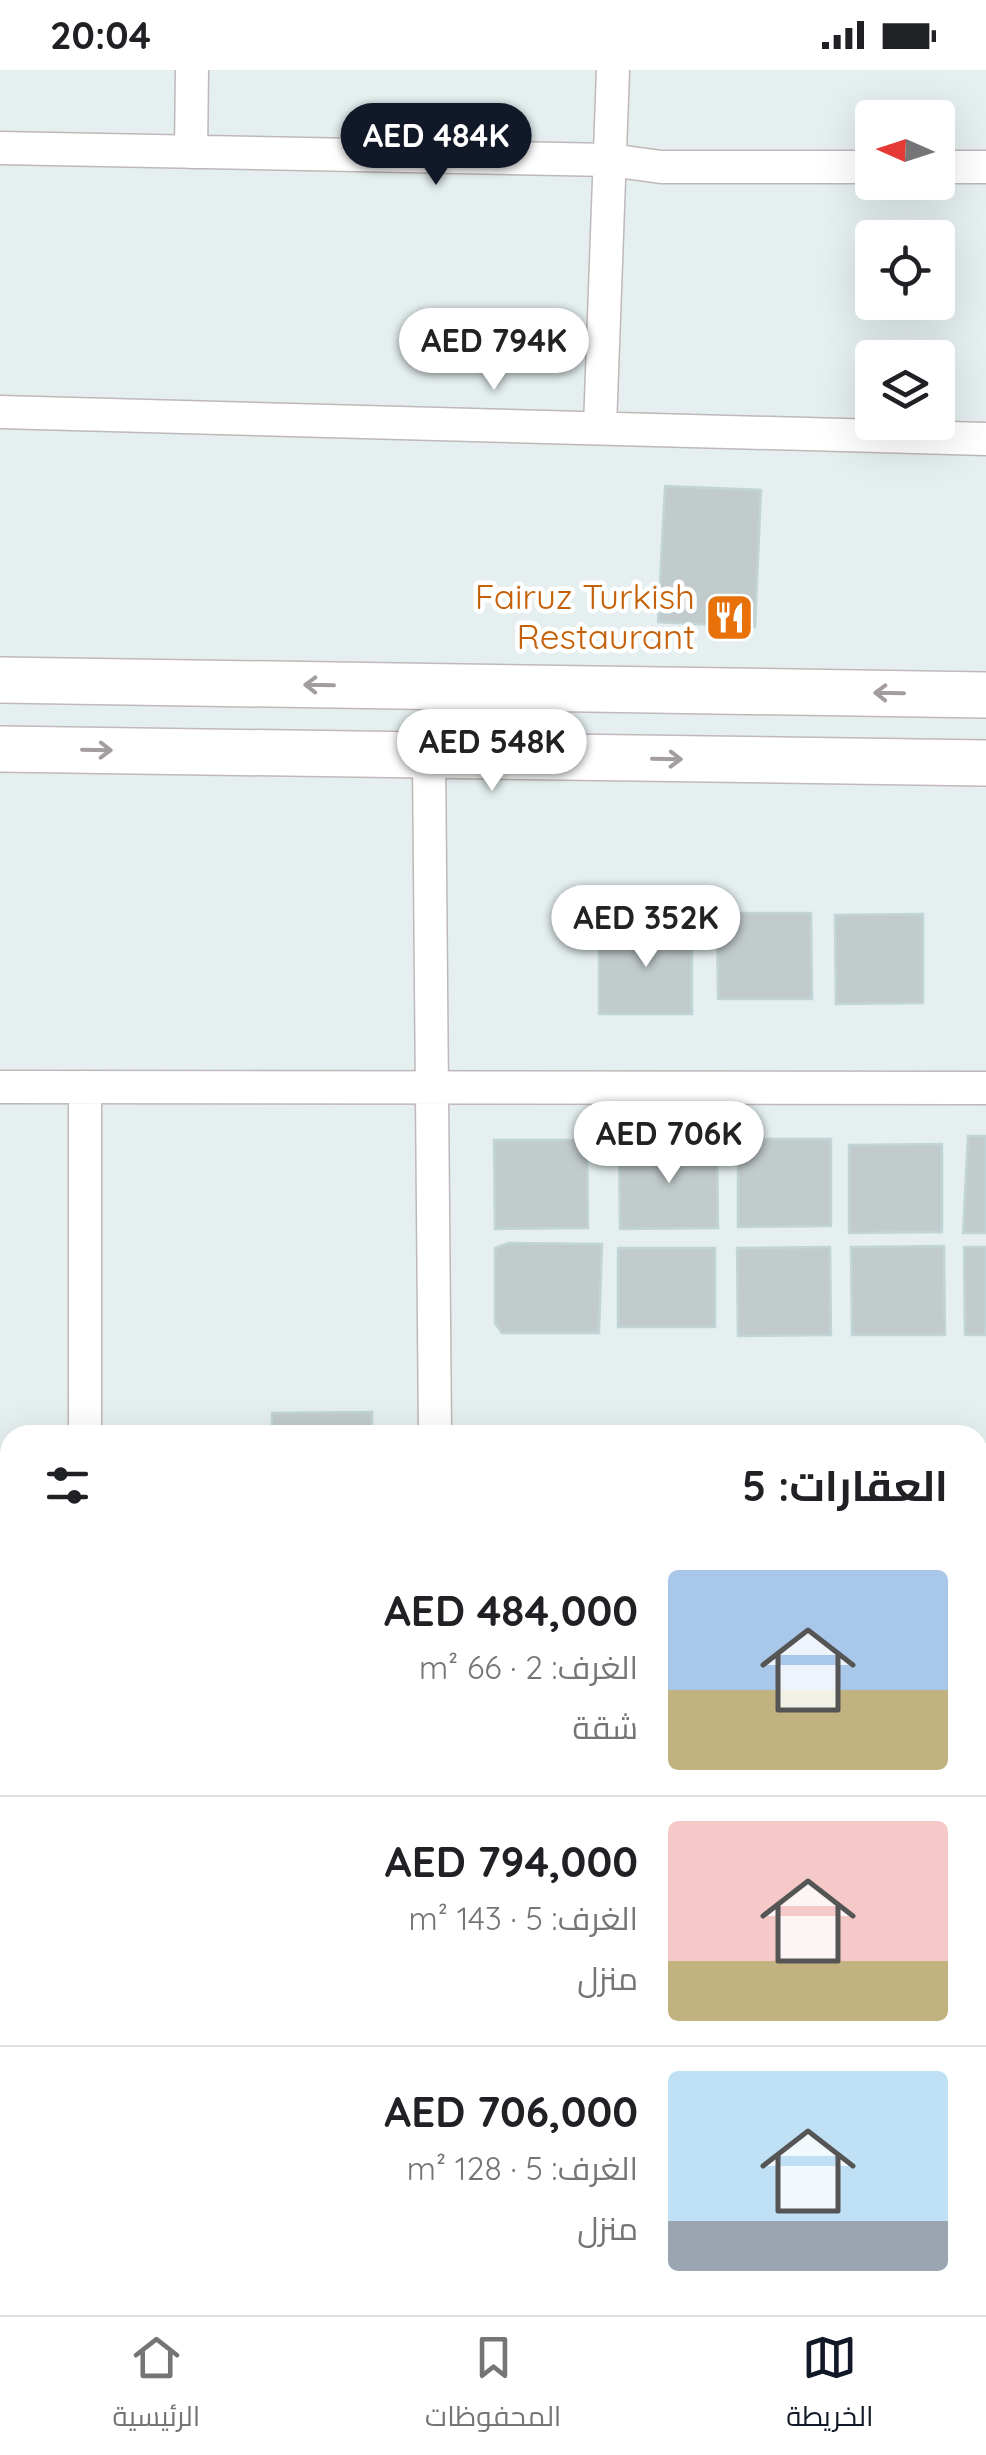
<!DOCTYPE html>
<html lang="ar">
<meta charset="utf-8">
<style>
body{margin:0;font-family:Quicksand,Cairo,sans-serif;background:#f2f2f2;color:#202124;direction:rtl;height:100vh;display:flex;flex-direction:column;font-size:38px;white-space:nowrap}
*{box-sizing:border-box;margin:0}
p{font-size:32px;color:#757577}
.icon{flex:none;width:55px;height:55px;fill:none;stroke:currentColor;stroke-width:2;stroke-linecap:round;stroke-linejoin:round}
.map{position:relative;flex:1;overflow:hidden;direction:ltr}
.side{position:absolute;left:0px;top:1355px;width:988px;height:890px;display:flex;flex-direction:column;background:#fff;border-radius:30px 30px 0 0;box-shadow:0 10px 40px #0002;direction:rtl}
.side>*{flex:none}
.needle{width:65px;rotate:273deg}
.tools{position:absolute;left:855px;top:30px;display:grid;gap:20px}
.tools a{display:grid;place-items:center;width:100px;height:100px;border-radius:10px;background:#fff;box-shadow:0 10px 40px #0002;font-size:50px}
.price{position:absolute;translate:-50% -85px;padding:0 22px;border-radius:35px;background:#fff;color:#222;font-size:32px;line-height:65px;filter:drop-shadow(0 2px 5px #0008)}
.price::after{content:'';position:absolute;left:50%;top:60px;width:30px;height:22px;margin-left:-15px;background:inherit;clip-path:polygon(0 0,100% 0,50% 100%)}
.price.selected{background:#111827;color:#fff}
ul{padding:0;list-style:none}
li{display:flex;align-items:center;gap:30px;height:250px;padding:0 40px}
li+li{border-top:2px solid #e0e0e0}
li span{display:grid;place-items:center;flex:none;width:280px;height:200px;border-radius:10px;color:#555}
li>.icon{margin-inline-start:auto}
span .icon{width:120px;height:120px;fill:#fffc;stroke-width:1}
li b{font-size:42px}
h2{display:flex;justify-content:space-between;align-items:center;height:120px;padding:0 40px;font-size:42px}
.status{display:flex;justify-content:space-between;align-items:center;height:70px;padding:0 50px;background:#fff;direction:ltr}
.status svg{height:28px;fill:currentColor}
.tab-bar{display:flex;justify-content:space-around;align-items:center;height:140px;border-top:2px solid #e0e0e0;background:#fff;font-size:28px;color:#757577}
.tab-bar a{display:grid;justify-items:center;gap:5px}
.tab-bar .selected{color:#111827}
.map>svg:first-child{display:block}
.building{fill:#c2cbcc;stroke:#c2d5d6;stroke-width:2.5}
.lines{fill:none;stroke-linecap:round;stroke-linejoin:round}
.minor-casing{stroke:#c0b7b8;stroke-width:35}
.secondary-casing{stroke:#c2b8b9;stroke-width:48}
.minor{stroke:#fff;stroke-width:32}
.secondary{stroke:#fff;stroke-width:45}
.oneway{stroke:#a49d9e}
.labels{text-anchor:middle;stroke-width:9;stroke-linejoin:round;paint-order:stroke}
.food-label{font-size:35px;fill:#c56008;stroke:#fff;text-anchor:end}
</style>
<div class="status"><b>20:04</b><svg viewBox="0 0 49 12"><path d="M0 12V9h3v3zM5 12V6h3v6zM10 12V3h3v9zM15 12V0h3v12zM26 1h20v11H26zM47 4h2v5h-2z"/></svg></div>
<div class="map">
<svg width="986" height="2245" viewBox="0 0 986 2245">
<rect width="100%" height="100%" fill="#e5eff0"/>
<path class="building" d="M665,416L761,420L755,557L658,552Z
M717,843H811L812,929H718Z
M923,844V933L836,934L835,845Z
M599,856H692V944H599Z
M968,1066H986V1163H963Z
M738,1069H831V1156L738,1157Z
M494,1070H587L588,1158L495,1159Z
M717,1073L718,1158L620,1159L619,1075Z
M942,1074V1162L849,1163V1075Z
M508,1173L602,1174L599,1263H502L495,1253V1178Z
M944,1176L945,1265H852L851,1177Z
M830,1177L831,1265L738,1266L737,1178Z
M964,1177H986V1265H965Z
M618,1178H715V1257H618Z
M372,1342V1365H272V1343Z
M978,1795L986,1799V1935L978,1955Z
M986,2037V2137L978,2134V2059Z
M470,2235H690L714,2245H460Z"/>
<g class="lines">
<defs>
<path id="minor" d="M0,78L610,90L661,97H872
M191,82L192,0
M938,97H986
M0,342L986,369
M600,357L613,0
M429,686L435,1365
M0,1017L986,1018
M85,1017V1365
M978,1756L986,1760
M0,1767H10
M0,2074H10
M85,2245V2235"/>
<path id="secondary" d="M0,610L986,625
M0,679L986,693
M978,1509L986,1500
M978,1644L986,1634
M978,2209L986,2213
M829,2235L854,2245
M267,2245L278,2235
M374,2245L384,2235"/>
</defs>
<use href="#minor" class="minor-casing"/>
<use href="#secondary" class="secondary-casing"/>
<use href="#minor" class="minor"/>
<use href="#secondary" class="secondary"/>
</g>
<defs><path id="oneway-shaft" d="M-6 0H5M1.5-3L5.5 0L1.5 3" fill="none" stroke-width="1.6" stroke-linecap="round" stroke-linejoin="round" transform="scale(2.5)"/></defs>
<g class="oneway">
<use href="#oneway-shaft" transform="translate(319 615) rotate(-179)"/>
<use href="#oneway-shaft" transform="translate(889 623) rotate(-179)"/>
<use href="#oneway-shaft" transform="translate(97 680) rotate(1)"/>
<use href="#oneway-shaft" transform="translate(667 689) rotate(1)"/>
</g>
<defs>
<symbol id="restaurant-square" viewBox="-11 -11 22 22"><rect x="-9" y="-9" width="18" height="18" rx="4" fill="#e8710a" stroke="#fff"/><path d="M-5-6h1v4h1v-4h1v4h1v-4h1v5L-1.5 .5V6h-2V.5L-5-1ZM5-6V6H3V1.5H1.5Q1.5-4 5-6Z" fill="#fff"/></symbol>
</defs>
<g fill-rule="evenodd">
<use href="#restaurant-square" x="702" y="520" width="55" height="55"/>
</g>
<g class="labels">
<g class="food-label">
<text x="695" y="539">Fairuz Turkish<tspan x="695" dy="40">Restaurant</tspan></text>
</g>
</g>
</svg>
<div class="tools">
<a><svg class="needle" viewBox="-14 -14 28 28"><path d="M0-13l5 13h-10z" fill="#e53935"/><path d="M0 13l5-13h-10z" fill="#757577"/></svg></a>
<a><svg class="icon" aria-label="locate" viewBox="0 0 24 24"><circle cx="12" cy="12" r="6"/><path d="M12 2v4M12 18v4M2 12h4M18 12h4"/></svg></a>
<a><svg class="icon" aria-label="layers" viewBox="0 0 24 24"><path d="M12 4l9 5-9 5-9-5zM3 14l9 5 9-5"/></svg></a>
</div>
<b class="price selected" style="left:436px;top:118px">AED 484K</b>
<b class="price" style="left:494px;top:323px">AED 794K</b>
<b class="price" style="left:492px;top:724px">AED 548K</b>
<b class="price" style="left:646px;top:900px">AED 352K</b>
<b class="price" style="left:669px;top:1116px">AED 706K</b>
<section class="side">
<h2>العقارات: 5<svg class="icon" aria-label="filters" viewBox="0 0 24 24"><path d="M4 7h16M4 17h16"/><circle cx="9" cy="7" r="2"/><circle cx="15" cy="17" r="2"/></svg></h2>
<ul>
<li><span style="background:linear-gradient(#a9c7e8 60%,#c2b280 0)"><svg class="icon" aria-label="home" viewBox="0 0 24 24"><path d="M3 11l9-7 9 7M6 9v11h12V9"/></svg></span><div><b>AED 484,000</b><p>الغرف: 2 · 66 m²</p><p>شقة</p></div></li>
<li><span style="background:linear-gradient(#f6c9c9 70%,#c2b280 0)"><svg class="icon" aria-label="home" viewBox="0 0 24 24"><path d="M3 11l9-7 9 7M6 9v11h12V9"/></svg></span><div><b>AED 794,000</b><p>الغرف: 5 · 143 m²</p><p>منزل</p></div></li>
<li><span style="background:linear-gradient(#bfe0f5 75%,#9aa5b1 0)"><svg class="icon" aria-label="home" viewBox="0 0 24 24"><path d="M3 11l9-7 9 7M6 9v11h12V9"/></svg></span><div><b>AED 706,000</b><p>الغرف: 5 · 128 m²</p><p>منزل</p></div></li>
</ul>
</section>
</div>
<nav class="tab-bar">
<a class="selected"><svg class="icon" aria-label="map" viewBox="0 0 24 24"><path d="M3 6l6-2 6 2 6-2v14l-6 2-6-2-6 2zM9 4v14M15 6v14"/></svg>الخريطة</a>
<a><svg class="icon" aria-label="saved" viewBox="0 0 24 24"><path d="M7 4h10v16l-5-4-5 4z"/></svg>المحفوظات</a>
<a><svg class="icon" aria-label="home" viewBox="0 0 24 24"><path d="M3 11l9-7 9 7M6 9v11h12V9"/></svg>الرئيسية</a>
</nav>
